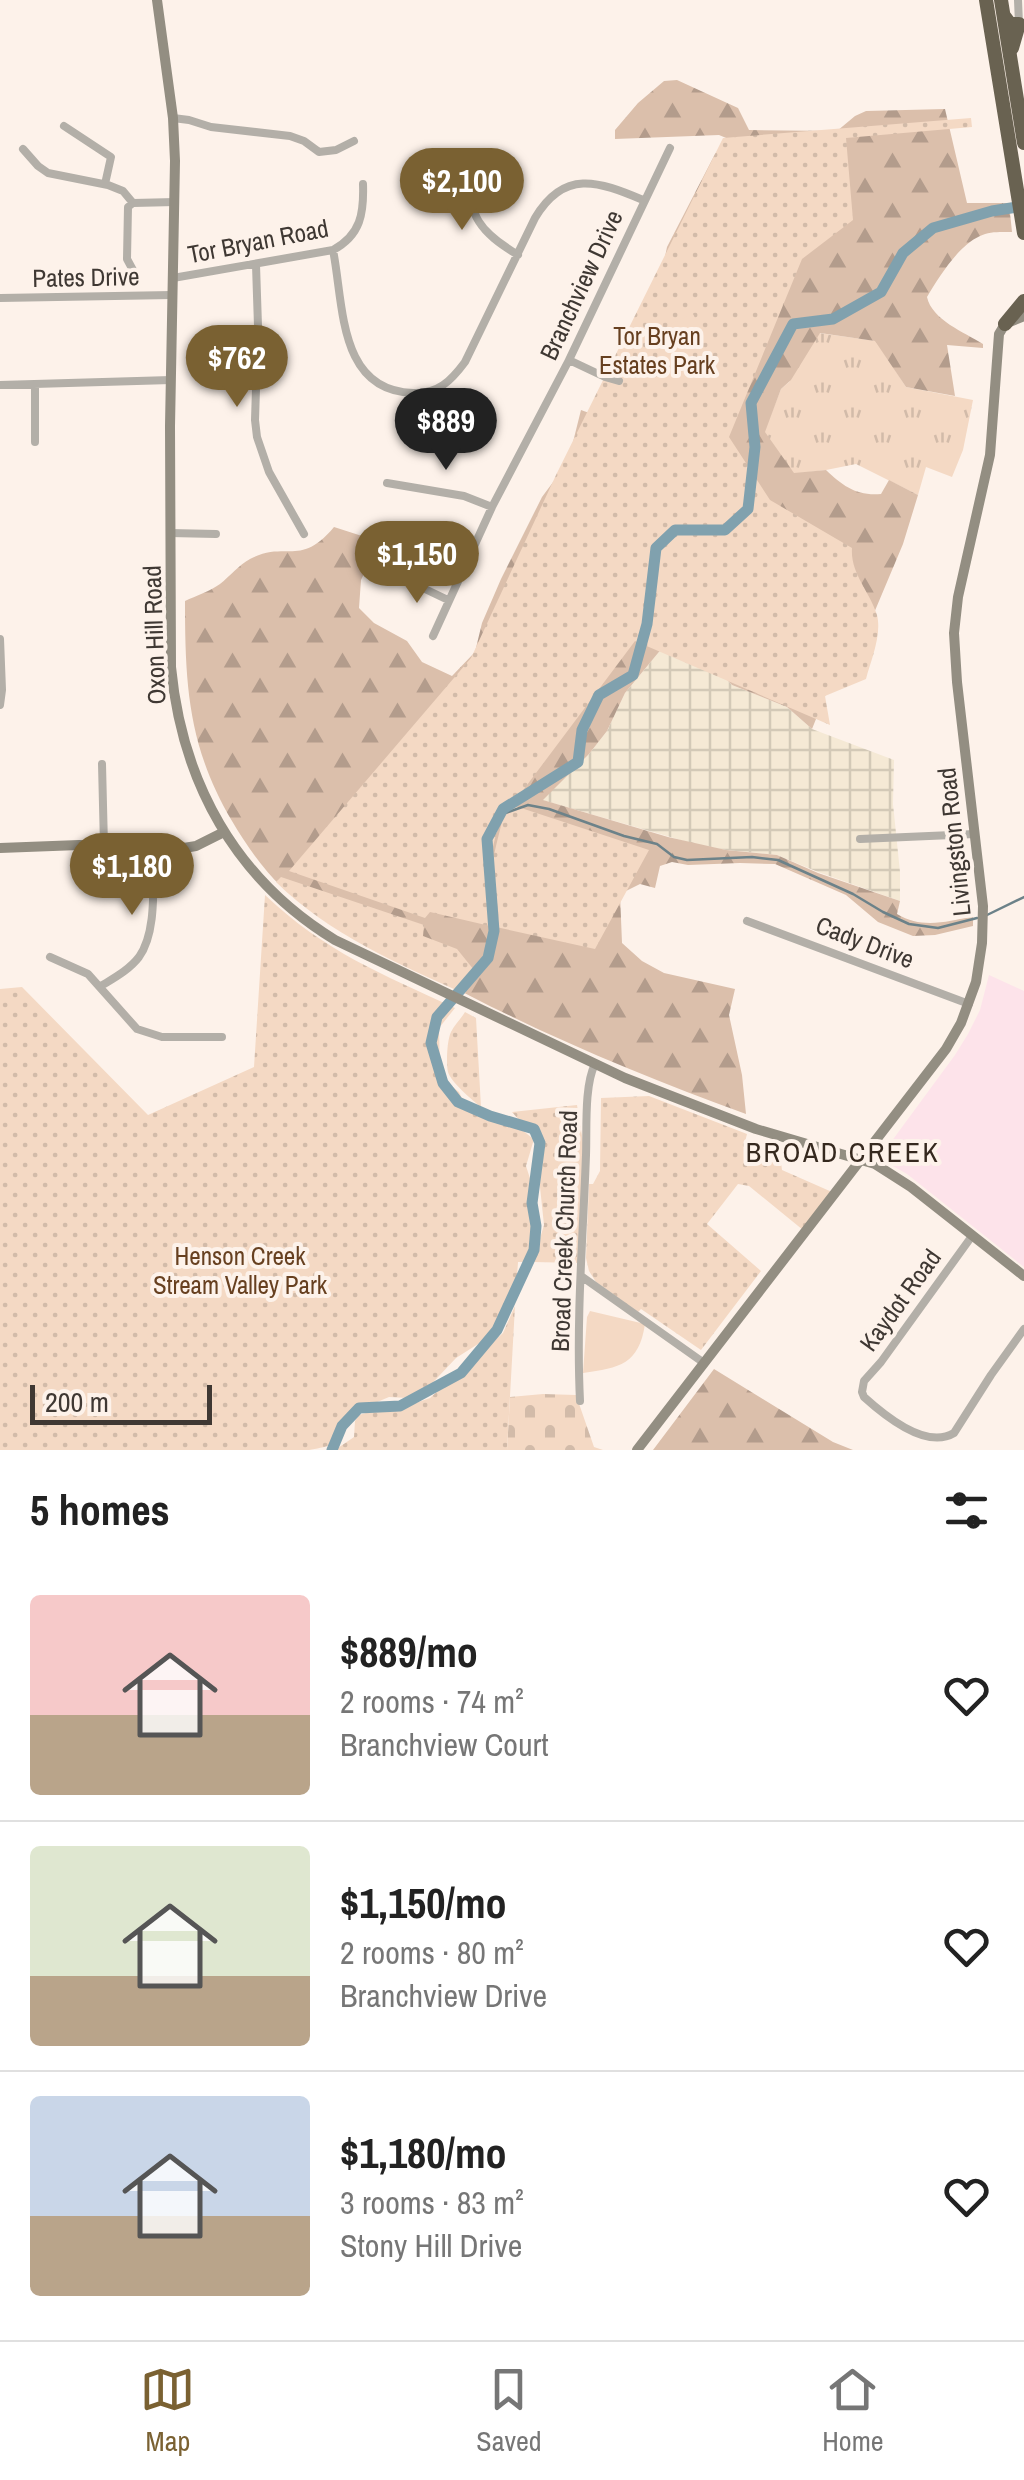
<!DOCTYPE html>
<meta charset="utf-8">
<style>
body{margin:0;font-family:"Archivo Narrow",sans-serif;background:#f2f2f2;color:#222;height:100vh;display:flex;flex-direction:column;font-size:38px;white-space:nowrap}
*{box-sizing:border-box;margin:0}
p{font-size:32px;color:#767676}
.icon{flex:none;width:55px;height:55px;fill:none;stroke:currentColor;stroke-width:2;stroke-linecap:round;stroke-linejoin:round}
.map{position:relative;height:1450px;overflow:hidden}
.drawer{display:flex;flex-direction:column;background:#fff;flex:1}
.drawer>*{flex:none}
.scale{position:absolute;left:30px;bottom:25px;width:182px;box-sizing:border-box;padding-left:10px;border:5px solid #3f3833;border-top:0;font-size:28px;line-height:35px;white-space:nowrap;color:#3f3833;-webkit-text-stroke:8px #fdf2ea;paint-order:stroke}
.price{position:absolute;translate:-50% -85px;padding:0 22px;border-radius:35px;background:#7a6132;color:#fff;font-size:32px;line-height:65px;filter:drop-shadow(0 2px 5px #0008)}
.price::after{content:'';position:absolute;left:50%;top:60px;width:30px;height:22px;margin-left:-15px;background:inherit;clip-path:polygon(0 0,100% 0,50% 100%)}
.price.selected{background:#222;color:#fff}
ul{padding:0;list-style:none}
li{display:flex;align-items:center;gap:30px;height:250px;padding:0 30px}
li+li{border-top:2px solid #e0e0e0}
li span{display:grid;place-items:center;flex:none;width:280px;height:200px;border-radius:10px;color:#555}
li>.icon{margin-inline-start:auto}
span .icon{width:120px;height:120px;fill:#fffc;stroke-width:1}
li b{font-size:42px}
h2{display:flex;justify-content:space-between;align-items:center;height:120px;padding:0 30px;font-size:42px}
.dock{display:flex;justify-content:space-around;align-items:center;height:140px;border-top:2px solid #e0e0e0;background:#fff;font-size:28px;color:#767676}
.dock a{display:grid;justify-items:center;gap:5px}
.dock .selected{color:#7a6132}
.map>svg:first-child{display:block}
.commercial{fill:#fde3ea}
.industrial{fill:url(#industrial-grid)}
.grass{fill:url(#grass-tufts)}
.forest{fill:url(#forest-firs)}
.cemetery{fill:url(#cemetery-stones)}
.park{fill:url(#park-dots)}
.pitch{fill:#f4d9c4}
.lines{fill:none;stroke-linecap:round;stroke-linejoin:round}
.stream{stroke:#6c8289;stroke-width:2.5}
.river{stroke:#80a1ae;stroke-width:11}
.street{stroke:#b3afa8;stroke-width:8}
.secondary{stroke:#938e82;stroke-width:10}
.highway{stroke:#696251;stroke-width:14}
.labels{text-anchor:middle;stroke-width:8;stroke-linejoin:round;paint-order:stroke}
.street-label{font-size:25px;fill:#3f3833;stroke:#fdf2ea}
.park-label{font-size:25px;fill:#674020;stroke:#fdf2ea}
.neighbourhood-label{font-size:28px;letter-spacing:2.5px;fill:#35281e;stroke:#fdf2ea}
</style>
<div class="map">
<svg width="1024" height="1450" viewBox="0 0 1024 1450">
<defs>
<pattern id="industrial-grid" width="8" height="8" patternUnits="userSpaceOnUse" patternTransform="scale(2.5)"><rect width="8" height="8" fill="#f5e9d5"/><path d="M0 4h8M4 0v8" fill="none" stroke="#d3c9b7"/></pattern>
<pattern id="grass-tufts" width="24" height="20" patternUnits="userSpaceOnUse" patternTransform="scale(2.5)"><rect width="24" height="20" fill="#f4d9c4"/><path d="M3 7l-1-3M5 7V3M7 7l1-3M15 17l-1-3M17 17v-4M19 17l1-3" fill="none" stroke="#d2bba9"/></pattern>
<pattern id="forest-firs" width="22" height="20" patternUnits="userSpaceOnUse" patternTransform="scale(2.5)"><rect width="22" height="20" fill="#dbbfab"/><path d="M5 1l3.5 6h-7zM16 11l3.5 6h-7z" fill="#b39c8c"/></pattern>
<pattern id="cemetery-stones" width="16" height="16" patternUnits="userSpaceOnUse" patternTransform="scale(2.5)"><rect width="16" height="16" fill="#f4d9c4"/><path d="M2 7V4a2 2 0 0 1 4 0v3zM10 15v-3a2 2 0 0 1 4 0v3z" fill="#d2bba9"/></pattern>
<pattern id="park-dots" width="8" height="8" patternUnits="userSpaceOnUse" patternTransform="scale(2.5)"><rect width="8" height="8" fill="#f4d9c4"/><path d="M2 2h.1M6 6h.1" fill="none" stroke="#d2bba9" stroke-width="1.8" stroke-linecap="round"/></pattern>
</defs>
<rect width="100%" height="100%" fill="#fdf2ea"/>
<path class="commercial" d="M989,975L1024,991V1267L907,1174L884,1161L883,1153L955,1055L968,1034L980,1010Z"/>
<path class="industrial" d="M663,647L709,661L732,685L787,707L812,729L894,760L893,804L900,872V901L818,872L777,855L726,850L691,843L542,800L589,754L607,731L625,693Z"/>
<path class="grass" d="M819,333L876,341L906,387L973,400L963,450L952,477L926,467L918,495L856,464L826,470L793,474L764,432L781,389L789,382Z"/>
<path class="forest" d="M677,80L738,108L749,130L837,131L855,116L866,111L945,109L967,203H1009L1012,232C1002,232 989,231 980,236C958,246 939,277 927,297C932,320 964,332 983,344V348L947,345L955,396L906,387L875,341L820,333L791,380L781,389L765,432L794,473L826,470C843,486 856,496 881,494L889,480L918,495L903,544L874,613L826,694L812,729L787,707L732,685L709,661L663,647L625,693L607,731L589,754L543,800L668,837L726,850L777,855L818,873L900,901L897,914C922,929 946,922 973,916V926L935,935L913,936L878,922L846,895L775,864L740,863L688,865L672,862L660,866L655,888L640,884L620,894L622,943L642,961L664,973L735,989L729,1015L742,1075L746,1114C613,1066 481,1008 360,935C338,921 301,903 282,887C263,870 245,843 232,821C188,747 185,684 185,601C196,596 210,591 220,584C230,576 239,565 250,559C286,540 300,568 334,527L362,536L377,546L361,580L359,608L374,623L407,641L422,662L452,676L475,652L482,623L501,579L542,497L568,462L581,410L630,428L667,247L715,154L731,140L719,135L615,139V130L638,103L664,81Z
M714,1369L833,1442L853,1450H653Z"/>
<path class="cemetery" d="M543,1394L576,1395L594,1447L603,1450H507L510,1397Z"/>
<path class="park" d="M971,118L972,127L846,138L853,220L802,259L729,437L770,500L852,548C850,573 870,592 877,615C882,635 871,660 866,679L825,696L830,725L635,641L512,805L649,850L595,949L496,927C503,911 492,890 492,872C493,853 499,836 503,817C493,838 489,861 490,884C490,900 498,911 490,926L430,912L425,918L289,871L471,658L556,475L723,138Z
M281,877L424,925L423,936L457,949L474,970L465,994C397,963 330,935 276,882Z
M265,895C325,952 382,974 455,1008L439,1028L440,1072L445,1081L459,1092L466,1107L481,1110L482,1115C517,1112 509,1122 534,1139L526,1166L535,1194L536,1215L532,1242L526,1259L524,1262H518L517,1277L505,1305L503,1318L489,1337L456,1358L421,1395L408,1398L389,1397L351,1413C342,1426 348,1414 345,1429C341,1446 324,1447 309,1450H0V989L22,987L148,1115L254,1067Z
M465,1012L476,1018L481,1107C473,1101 450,1081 448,1072C446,1064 447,1040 451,1032C454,1025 461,1019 465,1012Z
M649,1096L747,1134L744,1146H779L782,1170L832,1192L803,1230L749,1186L738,1184L707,1224L761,1271L701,1350L641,1309L638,1312L596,1282L589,1271L586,1258L589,1184H593L600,1171L601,1098Z
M577,1105L583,1142L580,1263L533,1262L544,1225L538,1168L542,1138C532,1127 521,1124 512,1112Z
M515,1306L507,1450H335L354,1437L355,1421L359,1415L376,1410L404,1407L430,1398L503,1333Z"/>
<path class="pitch" d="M693,314L701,329L678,340L671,324Z
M590,1311L645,1324C639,1364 620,1368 583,1373L587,1317Z"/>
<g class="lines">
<path class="stream" d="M500,815L528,805L549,809L624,836L657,844L674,857L687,860L752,857L778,860L853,894L883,912L909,924L938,928L977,918
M985,916L1024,897"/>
<path class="river" d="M332,1450L342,1426L359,1408L400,1406L461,1373L497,1330L534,1250L536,1226L532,1203L540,1143L534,1129L490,1116L458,1102L443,1083L431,1043L437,1017L488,958L494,931L487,839L503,809L578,762L582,730L599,695L633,675L647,624L656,548L675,530H725L748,509L755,447L751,403L793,324L833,319L881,292L903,253L933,228L992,211L1024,206"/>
<path class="street" d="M1018,0L1019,24
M173,118L189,120L211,127L290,136L304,141L319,152L336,150L354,141
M64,126L111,157L105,184
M23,149L38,166L48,173L108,185L123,191L133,203
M467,172C470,218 479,231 518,255
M333,250C344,305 338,391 413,393C438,394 451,381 465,362L535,218C564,169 598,181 643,200
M256,265L258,326L255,420L257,437L269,472L304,534
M134,272L127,259L128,207L133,203L175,202
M173,278L333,250C361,235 364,213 363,184
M0,298L172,295
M569,360L605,377L619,381
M35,384V442
M0,385L171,380
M387,483L464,496L492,507
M170,533L216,534
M402,578L448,600
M433,636L492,507L569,360L670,148
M0,639L2,690L0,705
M102,764L104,846
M860,839L975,834
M747,921L969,1004
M50,957L88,974L137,1029L162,1037H222
M101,986C114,978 129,970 139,957C158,931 152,880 154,848
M972,1236L881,1362L864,1381L862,1392L864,1397C885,1416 926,1450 954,1433L991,1375L1024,1329
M581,1276L704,1363
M580,1401C576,1319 583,1237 586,1155C587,1129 584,1086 595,1064"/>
<path class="secondary" d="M157,0L173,118L175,161L170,426L171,667C182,782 235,879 335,940L625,1078L756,1129L875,1164L911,1187L1024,1276
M0,848L79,845L184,848L196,846L224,832
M637,1450L946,1049L961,1023L976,982L982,943L983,906L957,682L954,633L958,597L990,455L999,334L1005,324L1024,316"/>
<path class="highway" d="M986,0L1024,233
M1001,0L1024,143
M1004,16L1010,24H1019L1012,48
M1005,324L1024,301"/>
</g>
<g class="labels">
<g class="street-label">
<text transform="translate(258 241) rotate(-11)" y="9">Tor Bryan Road</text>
<text transform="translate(86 277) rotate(-1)" y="9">Pates Drive</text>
<text transform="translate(581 285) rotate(-65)" y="9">Branchview Drive</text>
<text transform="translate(154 635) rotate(-92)" y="9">Oxon Hill Road</text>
<text transform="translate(954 842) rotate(-96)" y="9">Livingston Road</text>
<text transform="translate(865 942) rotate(21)" y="9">Cady Drive</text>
<text transform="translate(564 1231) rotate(-88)" y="9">Broad Creek Church Road</text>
<text transform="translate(900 1300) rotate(-54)" y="9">Kaydot Road</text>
</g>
<g class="park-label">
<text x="657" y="345">Tor Bryan<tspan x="657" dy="29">Estates Park</tspan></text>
<text x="240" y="1265">Henson Creek<tspan x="240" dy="29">Stream Valley Park</tspan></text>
</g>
<g class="neighbourhood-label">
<text x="843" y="1162">BROAD CREEK</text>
</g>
</g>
</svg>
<div class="scale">200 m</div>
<b class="price" style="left:462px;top:233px">$2,100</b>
<b class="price" style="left:237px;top:410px">$762</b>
<b class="price selected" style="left:446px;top:473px">$889</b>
<b class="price" style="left:417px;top:606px">$1,150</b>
<b class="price" style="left:132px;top:918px">$1,180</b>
</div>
<section class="drawer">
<h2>5 homes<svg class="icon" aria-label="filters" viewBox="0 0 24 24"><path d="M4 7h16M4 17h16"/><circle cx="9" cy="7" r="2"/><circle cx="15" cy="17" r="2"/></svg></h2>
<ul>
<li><span style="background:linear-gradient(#f6c9c9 60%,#b9a48a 0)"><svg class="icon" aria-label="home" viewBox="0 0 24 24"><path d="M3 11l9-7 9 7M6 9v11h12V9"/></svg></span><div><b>$889/mo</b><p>2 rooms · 74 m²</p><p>Branchview Court</p></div><svg class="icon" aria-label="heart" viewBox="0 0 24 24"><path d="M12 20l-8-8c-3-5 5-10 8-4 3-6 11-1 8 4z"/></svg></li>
<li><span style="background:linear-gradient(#dfe7d0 65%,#b9a48a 0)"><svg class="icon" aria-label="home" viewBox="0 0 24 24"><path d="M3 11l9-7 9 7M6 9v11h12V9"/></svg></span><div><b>$1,150/mo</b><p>2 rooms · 80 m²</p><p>Branchview Drive</p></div><svg class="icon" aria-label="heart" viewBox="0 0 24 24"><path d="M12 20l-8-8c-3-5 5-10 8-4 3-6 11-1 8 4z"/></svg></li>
<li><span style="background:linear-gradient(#c9d6e8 60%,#b9a48a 0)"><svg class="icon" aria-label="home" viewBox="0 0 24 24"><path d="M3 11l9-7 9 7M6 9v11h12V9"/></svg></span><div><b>$1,180/mo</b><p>3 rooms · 83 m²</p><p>Stony Hill Drive</p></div><svg class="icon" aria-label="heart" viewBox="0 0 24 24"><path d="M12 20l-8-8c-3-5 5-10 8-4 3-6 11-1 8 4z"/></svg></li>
</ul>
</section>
<nav class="dock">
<a class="selected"><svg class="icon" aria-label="map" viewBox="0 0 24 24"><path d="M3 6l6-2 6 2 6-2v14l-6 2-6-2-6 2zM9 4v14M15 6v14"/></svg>Map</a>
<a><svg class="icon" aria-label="saved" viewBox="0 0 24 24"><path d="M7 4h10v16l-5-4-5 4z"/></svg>Saved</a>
<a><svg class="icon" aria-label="home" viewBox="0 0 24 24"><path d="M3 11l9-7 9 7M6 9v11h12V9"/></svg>Home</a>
</nav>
